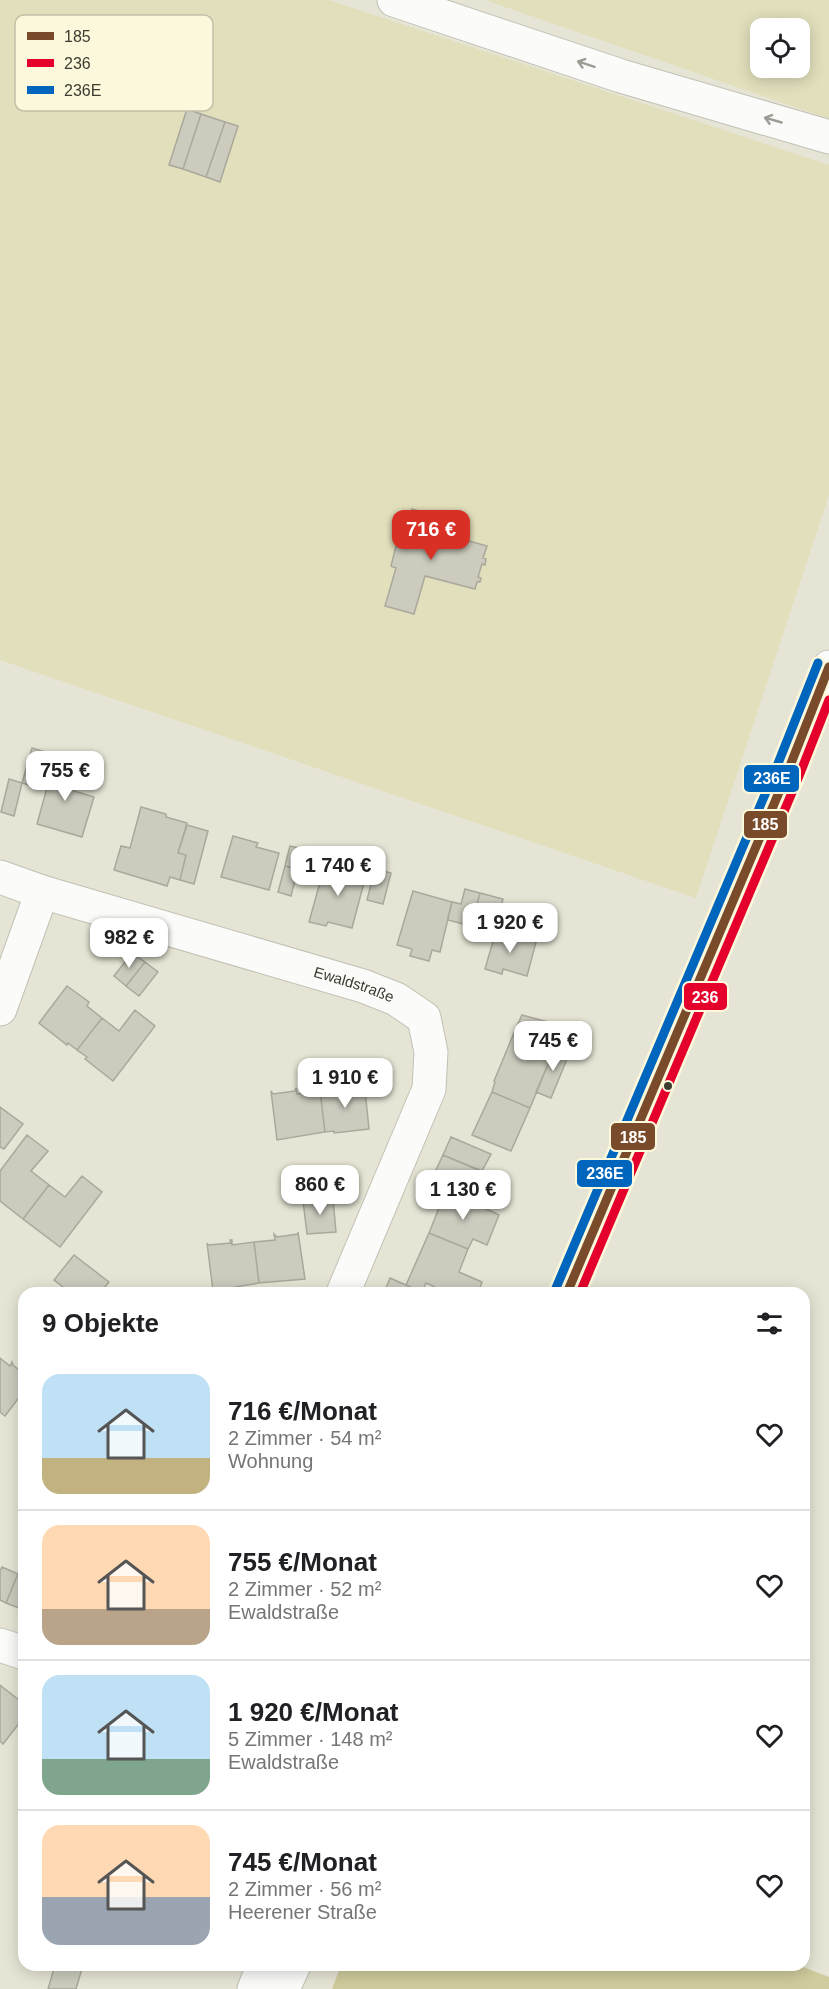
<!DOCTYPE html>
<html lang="de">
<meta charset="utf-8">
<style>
body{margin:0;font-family:Arial,sans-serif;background:#f6f6f6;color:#202124;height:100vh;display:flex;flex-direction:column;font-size:22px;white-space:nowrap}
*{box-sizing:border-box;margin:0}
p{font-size:20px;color:#757577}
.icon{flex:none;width:33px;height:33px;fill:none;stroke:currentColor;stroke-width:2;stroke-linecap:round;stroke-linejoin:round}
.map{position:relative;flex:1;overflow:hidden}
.details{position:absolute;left:18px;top:1287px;width:792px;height:684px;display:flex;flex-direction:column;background:#fff;border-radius:18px;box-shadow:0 3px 15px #0003}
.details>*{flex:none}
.fabs{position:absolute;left:750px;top:18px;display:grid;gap:12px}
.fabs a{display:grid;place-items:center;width:60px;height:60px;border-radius:12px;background:#fff;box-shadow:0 3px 15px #0003;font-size:30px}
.price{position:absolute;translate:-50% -51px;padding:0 14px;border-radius:12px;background:#fff;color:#222;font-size:20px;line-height:39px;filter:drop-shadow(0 2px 3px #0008)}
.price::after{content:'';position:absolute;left:50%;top:36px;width:18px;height:14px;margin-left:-9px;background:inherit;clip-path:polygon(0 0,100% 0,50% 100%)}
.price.selected{background:#d93025;color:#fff}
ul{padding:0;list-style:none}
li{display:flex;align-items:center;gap:18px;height:150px;padding:0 24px}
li+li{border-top:2px solid #e0e0e0}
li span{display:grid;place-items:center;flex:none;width:168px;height:120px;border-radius:18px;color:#555}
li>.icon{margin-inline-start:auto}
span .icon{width:72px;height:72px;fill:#fffc;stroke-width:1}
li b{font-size:26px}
h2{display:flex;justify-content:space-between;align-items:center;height:72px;padding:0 24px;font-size:26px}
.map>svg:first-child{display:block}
.green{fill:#e2dfbc;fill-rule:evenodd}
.forest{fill:#d0cb9c}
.building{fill:#cccbbe;stroke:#a9a89b;stroke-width:1.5}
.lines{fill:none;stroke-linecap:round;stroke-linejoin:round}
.minor-casing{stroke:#c2c1b5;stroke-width:35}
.major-casing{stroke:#c2c1b5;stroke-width:35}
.minor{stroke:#fbfbf9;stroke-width:33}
.major{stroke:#fbfbf9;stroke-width:33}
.bus-1-casing{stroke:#fbf8db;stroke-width:14}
.bus-2-casing{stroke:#fbf8db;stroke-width:14}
.bus-3-casing{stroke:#fbf8db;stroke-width:14}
.bus-1{stroke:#7a4b2a;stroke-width:9}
.bus-2{stroke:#e4002b;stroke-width:9}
.bus-3{stroke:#0065bd;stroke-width:9}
.oneway{stroke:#9c9c95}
.bus-dot{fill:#3d3c31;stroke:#fbf8db;stroke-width:2}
.labels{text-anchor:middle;stroke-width:6;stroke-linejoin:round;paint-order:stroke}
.street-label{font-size:15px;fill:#3d3c31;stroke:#fbf8db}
.key{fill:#fbf8db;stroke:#c2c0a8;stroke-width:1.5}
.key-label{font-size:16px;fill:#3d3c31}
.line-badge{stroke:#fbf8db;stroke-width:2}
.badge-label{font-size:16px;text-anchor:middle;font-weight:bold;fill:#fff}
</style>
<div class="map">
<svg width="829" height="1989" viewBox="0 0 829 1989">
<rect width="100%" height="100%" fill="#e6e5d5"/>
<path class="green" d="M0,0H329L829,165V495L696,898L0,660Z
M485,0H829V119ZM760,28H800V68H760Z"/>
<path class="forest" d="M341,1965H798L829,1977V1989H332Z"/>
<path class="building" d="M187,109L201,114L183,169L169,165Z
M201,114L225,122L206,177L183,169Z
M225,122L238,126L220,182L206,177Z
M412,509L441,517L437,532L487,546L483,558L486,559L485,565L482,564L478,577L481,578L480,582H477L475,589L425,576L414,614L385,606L396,568L391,566L402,523L408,525Z
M32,748L48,753L39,788L22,783Z
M54,762L80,769L74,791L94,797L82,837L37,824Z
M9,779L22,783L14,816L1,812Z
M141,807L166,814V817L187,823L178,853L186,855L180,880L170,877L167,886L114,870L121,846L130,848Z
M187,825L208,831L194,884L180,880L186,855L178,853Z
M233,836L258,843L256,847L279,853L269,890L221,877Z
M290,846L303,849L298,869L285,866Z
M325,864L366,875L352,928L328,922L326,926L309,922Z
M285,866L298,869L291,896L278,892Z
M375,869L391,873L383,904L367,900Z
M465,889L480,893L471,926L448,920V917L452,902L461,904Z
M413,891L452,902L440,952L432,950L429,961L410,956L412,949L397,945Z
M480,893L503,899L495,933L471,926Z
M496,931L536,942L527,976L503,969L502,974L485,969Z
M132,953L145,962L126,986L114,976Z
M145,962L158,972L139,996L126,986Z
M67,986L89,1002L87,1006L102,1018L77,1050L68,1043L67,1045L39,1023Z
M135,1010L155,1026L113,1081L85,1059L87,1057L77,1050L102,1018L119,1031Z
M522,1015L570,1028L562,1049L516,1028Z
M516,1028L556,1045L530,1108L492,1092L495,1082L494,1081Z
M556,1046L570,1052L551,1098L536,1092Z
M362,1080H364L369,1129L334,1133V1131L325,1132L320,1091L339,1089L338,1083H339L340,1086L362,1083Z
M296,1088L297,1094L320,1091L325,1132L277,1140L271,1091L273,1094L295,1091Z
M492,1092L530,1108L511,1151L472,1135Z
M0,1107L23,1124L4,1149L0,1147Z
M27,1135L48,1151L31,1171L49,1185L23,1219L0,1201V1171Z
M451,1137L491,1154L482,1171L443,1155Z
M443,1155L504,1181L498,1195L486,1190L485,1195L434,1174Z
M82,1176L102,1192L60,1247L23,1219L49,1185L65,1197Z
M446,1190L499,1215L487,1245L473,1239L468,1249L429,1233Z
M333,1199L336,1232L307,1234L303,1201Z
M298,1232L305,1279L259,1283L254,1242L275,1240L274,1234L277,1237L298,1234Z
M429,1233L468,1249L459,1272L482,1282L478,1293H448L426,1283L422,1292L406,1285Z
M230,1240H232V1245L254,1242L259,1283L213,1291L207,1243L208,1245L231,1243Z
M74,1255L109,1282L100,1293H71L54,1280Z
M390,1278L422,1292V1293H384Z
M0,1358L10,1366L12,1362L13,1365L24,1374V1391L5,1416L0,1412Z
M2,1567L18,1574L6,1603L0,1600V1571Z
M18,1574L24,1576V1610L6,1603Z
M0,1685L24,1704V1717L3,1744L0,1741Z
M55,1965H83L76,1989H48Z"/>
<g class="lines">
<defs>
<g id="minor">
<path d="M394,0L621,76L829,137"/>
<path id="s1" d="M0,877L42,892L363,986L396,999L424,1018L431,1052L429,1089L343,1293"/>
<path d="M0,1009L42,892"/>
<path d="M0,1645L24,1653"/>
</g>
<path id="major" d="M567,1293L788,771L829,667
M254,1989L264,1965
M283,1989L294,1965"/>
</defs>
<use href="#minor" class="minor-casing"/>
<use href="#major" class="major-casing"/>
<use href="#minor" class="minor"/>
<use href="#major" class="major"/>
<defs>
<path id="bus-1" d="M567,1293L788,771L829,667"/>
<path id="bus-2" d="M580,1293L799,776L829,700"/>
<path id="bus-3" d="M556,1288L777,766L818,663"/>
</defs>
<use href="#bus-1" class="bus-1-casing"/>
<use href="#bus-2" class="bus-2-casing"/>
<use href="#bus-3" class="bus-3-casing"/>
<use href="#bus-1" class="bus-1"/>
<use href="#bus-2" class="bus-2"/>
<use href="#bus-3" class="bus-3"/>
</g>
<defs><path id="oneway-shaft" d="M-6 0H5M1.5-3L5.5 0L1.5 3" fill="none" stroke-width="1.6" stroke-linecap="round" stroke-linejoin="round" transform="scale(1.5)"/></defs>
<g class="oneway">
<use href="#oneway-shaft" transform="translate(586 64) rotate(-162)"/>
<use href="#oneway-shaft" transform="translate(773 120) rotate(-164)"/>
</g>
<circle class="bus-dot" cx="668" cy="1086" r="5"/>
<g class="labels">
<g class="street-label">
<text dy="5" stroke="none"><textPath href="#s1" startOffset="370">Ewaldstraße</textPath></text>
</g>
</g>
<rect x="15" y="15" width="198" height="96" rx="9" class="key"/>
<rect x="27" y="32" width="27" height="8" fill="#7a4b2a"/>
<rect x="27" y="59" width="27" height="8" fill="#e4002b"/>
<rect x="27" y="86" width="27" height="8" fill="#0065bd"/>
<g class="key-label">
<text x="64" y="42">185</text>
<text x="64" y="69">236</text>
<text x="64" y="96">236E</text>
</g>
<g class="line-badge">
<rect x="743" y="764" width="57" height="29" rx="6" fill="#0065bd"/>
<rect x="743" y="810" width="45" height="29" rx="6" fill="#7a4b2a"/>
<rect x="683" y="982" width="45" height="29" rx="6" fill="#e4002b"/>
<rect x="610" y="1122" width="46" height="29" rx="6" fill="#7a4b2a"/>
<rect x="576" y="1159" width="57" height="29" rx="6" fill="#0065bd"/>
</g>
<g class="badge-label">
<text x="772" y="784">236E</text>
<text x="765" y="830">185</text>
<text x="705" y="1003">236</text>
<text x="633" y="1143">185</text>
<text x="605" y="1179">236E</text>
</g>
</svg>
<div class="fabs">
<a><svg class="icon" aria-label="locate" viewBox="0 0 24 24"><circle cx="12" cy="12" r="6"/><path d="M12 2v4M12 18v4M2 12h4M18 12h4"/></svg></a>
</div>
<b class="price selected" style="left:431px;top:561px">716 €</b>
<b class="price" style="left:65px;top:802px">755 €</b>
<b class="price" style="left:338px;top:897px">1 740 €</b>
<b class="price" style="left:510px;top:954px">1 920 €</b>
<b class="price" style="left:129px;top:969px">982 €</b>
<b class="price" style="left:553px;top:1072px">745 €</b>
<b class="price" style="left:345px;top:1109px">1 910 €</b>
<b class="price" style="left:320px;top:1216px">860 €</b>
<b class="price" style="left:463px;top:1221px">1 130 €</b>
<section class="details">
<h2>9 Objekte<svg class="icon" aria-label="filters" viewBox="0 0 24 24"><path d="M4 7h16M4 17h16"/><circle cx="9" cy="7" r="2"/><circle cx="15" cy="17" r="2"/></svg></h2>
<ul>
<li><span style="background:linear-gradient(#bfe0f5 70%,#c2b280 0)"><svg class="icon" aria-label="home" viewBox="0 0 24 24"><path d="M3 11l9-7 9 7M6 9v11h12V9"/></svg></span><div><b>716 €/Monat</b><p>2 Zimmer · 54 m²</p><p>Wohnung</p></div><svg class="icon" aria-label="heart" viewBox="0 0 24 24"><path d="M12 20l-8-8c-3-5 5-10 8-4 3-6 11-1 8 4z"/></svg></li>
<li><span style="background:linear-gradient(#ffd9b3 70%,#b9a48a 0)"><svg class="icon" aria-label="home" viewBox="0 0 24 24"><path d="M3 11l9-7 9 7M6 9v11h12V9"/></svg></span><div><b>755 €/Monat</b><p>2 Zimmer · 52 m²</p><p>Ewaldstraße</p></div><svg class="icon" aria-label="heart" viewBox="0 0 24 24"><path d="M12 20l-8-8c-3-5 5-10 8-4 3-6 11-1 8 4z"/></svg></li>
<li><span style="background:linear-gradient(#bfe0f5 70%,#7fa58c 0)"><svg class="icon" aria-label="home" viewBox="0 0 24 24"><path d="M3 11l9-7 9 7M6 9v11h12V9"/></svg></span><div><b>1 920 €/Monat</b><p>5 Zimmer · 148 m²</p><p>Ewaldstraße</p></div><svg class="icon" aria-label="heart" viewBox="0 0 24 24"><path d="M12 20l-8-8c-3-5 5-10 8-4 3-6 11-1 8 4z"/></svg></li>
<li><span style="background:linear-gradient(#ffd9b3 60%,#9aa5b1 0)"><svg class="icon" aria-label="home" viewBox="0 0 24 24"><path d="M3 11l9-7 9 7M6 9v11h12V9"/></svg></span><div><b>745 €/Monat</b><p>2 Zimmer · 56 m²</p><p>Heerener Straße</p></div><svg class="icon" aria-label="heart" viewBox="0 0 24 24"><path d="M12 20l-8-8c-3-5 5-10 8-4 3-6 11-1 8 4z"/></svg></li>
</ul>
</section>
</div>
